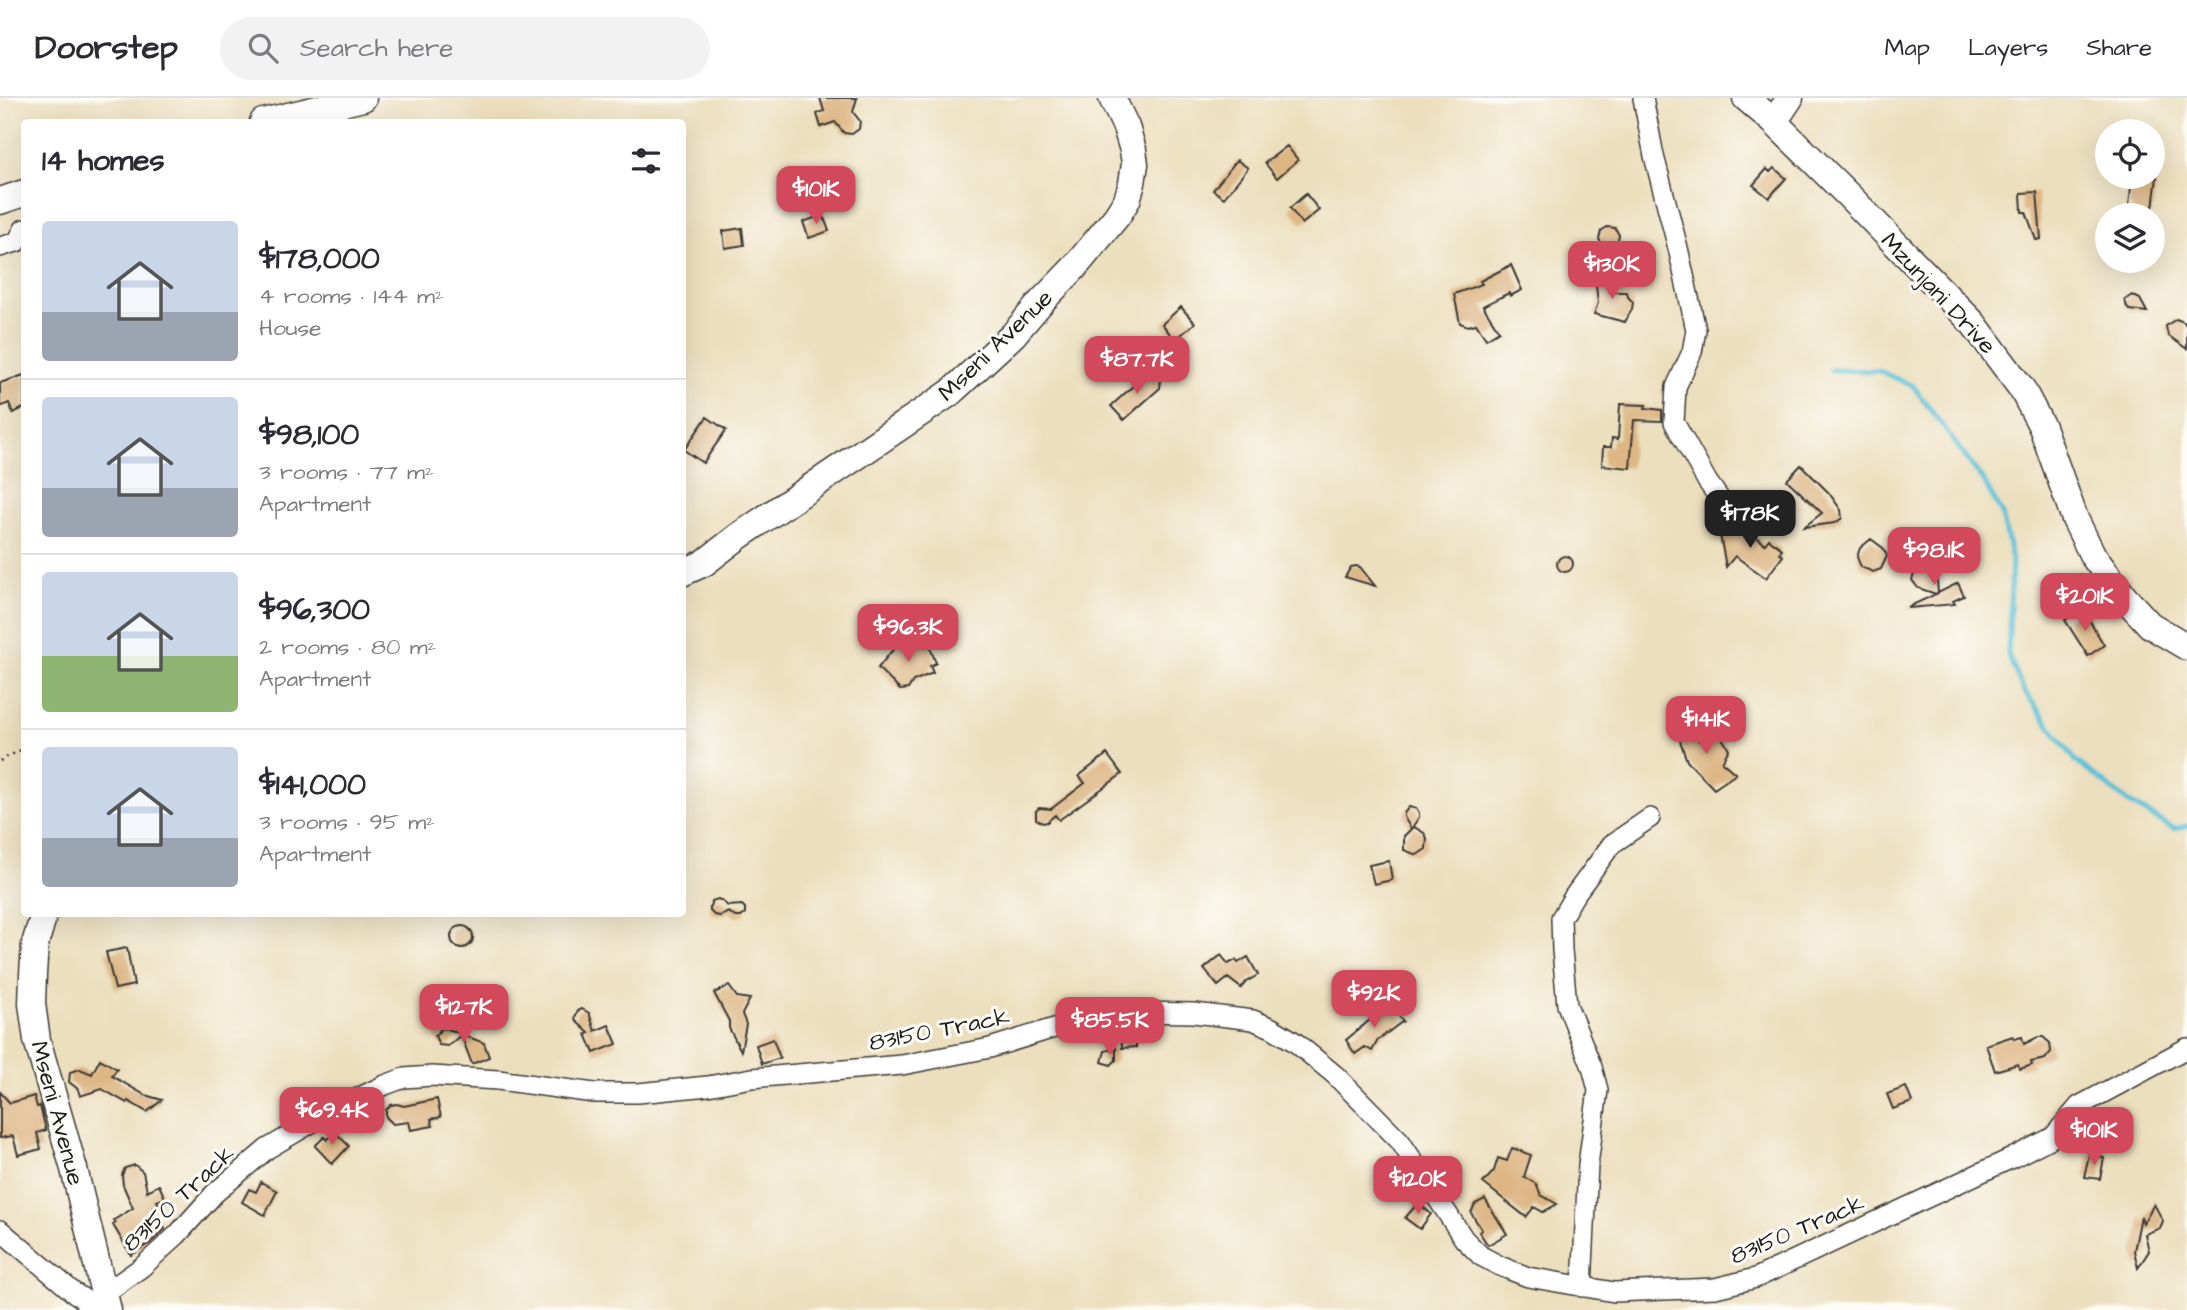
<!DOCTYPE html>
<meta charset="utf-8">
<style>
body{margin:0;font-family:"Architects Daughter",sans-serif;background:#f2f2f3;color:#2b2b33;height:100vh;display:flex;flex-direction:column;font-size:26px;white-space:nowrap}
*{box-sizing:border-box;margin:0}
p{font-size:23px;color:#7c7c81}
.icon{flex:none;width:38px;height:38px;fill:none;stroke:currentColor;stroke-width:2;stroke-linecap:round;stroke-linejoin:round}
.map{position:relative;flex:1;overflow:hidden}
.sheet{position:absolute;left:21px;top:21px;width:665px;height:798px;display:flex;flex-direction:column;background:#fff;border-radius:7px;box-shadow:0 7px 28px #0002}
.sheet>*{flex:none}
.controls{position:absolute;left:2095px;top:21px;display:grid;gap:14px}
.controls a{display:grid;place-items:center;width:70px;height:70px;border-radius:50%;background:#fff;box-shadow:0 7px 28px #0002;font-size:35px}
.price{position:absolute;translate:-50% -60px;padding:0 16px;border-radius:14px;background:#d1495b;color:#fff;font-size:23px;line-height:46px;filter:drop-shadow(0 2px 4px #0008)}
.price::after{content:'';position:absolute;left:50%;top:42px;width:21px;height:16px;margin-left:-10px;background:inherit;clip-path:polygon(0 0,100% 0,50% 100%)}
.price.current{background:#222;color:#fff}
ul{padding:0;list-style:none}
li{display:flex;align-items:center;gap:21px;height:175px;padding:0 21px}
li+li{border-top:2px solid #e1e1e2}
li span{display:grid;place-items:center;flex:none;width:196px;height:140px;border-radius:7px;color:#555}
li>.icon{margin-inline-start:auto}
span .icon{width:84px;height:84px;fill:#fffc;stroke-width:1}
li b{font-size:30px}
h2{display:flex;justify-content:space-between;align-items:center;height:84px;padding:0 21px;font-size:30px}
header{display:flex;align-items:center;gap:42px;box-sizing:border-box;height:98px;padding:0 35px;background:#fff;border-bottom:2px solid #e1e1e2}
header strong{font-size:33px}
nav{display:flex;gap:38px;margin-inline-start:auto;font-size:24px}
.search{width:490px;height:63px;background:#f2f2f3;display:flex;align-items:center;gap:18px;box-sizing:border-box;padding:0 24px;border-radius:38px;color:#7c7c81;font-size:26px}
.map>svg:first-child{display:block}
.lines{fill:none;stroke-linecap:round;stroke-linejoin:round}
.stream{stroke:#5ac0d7;stroke-width:5}
.building{fill:#ddb684}
.street-casing{stroke:#3b3934;stroke-width:22}
.secondary-casing{stroke:#3b3934;stroke-width:29}
.path{stroke:#3b3934;stroke-width:2.5;stroke-dasharray:2 5;stroke-linecap:butt}
.street{stroke:#fff;stroke-width:19}
.secondary{stroke:#fff;stroke-width:26}
.labels{text-anchor:middle;stroke-width:6;stroke-linejoin:round;paint-order:stroke}
.street-label{font-size:24px;fill:#1c1c1c;stroke:#fdfcf7}
</style>
<header>
<strong>Doorstep</strong>
<div class="search"><svg class="icon" aria-label="search" viewBox="0 0 24 24"><circle cx="10" cy="10" r="6"/><path d="M15 15l6 6"/></svg>Search here</div>
<nav><a>Map</a><a>Layers</a><a>Share</a></nav>
</header>
<div class="map">
<svg width="2187" height="1212" viewBox="0 0 2187 1212">
<rect width="100%" height="100%" fill="#fdfcf7"/>
<filter id="ink" filterUnits="userSpaceOnUse"><feTurbulence type="fractalNoise" baseFrequency=".0143" numOctaves="2"/><feDisplacementMap in="SourceGraphic" scale="14" xChannelSelector="R" yChannelSelector="G"/><feConvolveMatrix kernelMatrix="1 2 1 2 8 2 1 2 1" color-interpolation-filters="sRGB"/></filter>
<filter id="wash" filterUnits="userSpaceOnUse"><feTurbulence type="fractalNoise" baseFrequency=".00686" numOctaves="4" result="noise"/><feDisplacementMap in="SourceGraphic" scale="28" xChannelSelector="R" yChannelSelector="G"/><feGaussianBlur stdDeviation="1.57" result="paint"/><feColorMatrix in="noise" values="0 0 0 0 0 0 0 0 0 0 0 0 0 0 0 0 0 1.4 0 .05"/><feComposite in="paint" operator="in"/></filter>
<g filter="url(#wash)">
<rect width="100%" height="100%" fill="#ecdfbe"/>
<g class="lines">
<path class="stream" d="M1831,272L1879,273L1913,288L1984,384L2002,416L2012,462L2008,557L2024,593L2076,663L2128,704L2174,731L2187,728"/>
</g>
<g id="blocks">
<path class="building" d="M820,0H857L853,14L860,23L859,31L852,36L844,35L835,24L821,29L817,16L824,13Z
M1287,48L1298,62L1277,80L1265,65Z
M1237,62L1248,70L1224,100L1213,92Z
M1774,70L1786,80L1769,100L1753,87L1767,71L1770,74Z
M2132,79H2157L2152,117H2131L2132,108H2129Z
M2037,94L2041,141L2036,142L2026,114H2022L2021,95Z
M1306,96L1319,112L1302,126L1290,110Z
M823,117L829,133L809,140L803,124Z
M1607,129L1615,130L1619,137L1616,151L1603,148L1599,141L1601,133Z
M742,130L744,147L725,150L723,133Z
M1511,167L1522,192L1510,198L1509,195L1483,208L1499,233L1486,241L1476,226L1468,228L1460,225L1454,196L1482,186L1480,183Z
M1609,178L1610,194H1627L1628,199L1633,204L1632,211L1625,224L1594,216L1598,205L1595,179Z
M2132,197L2140,201L2147,214L2130,212L2127,210L2125,202Z
M1181,209L1195,225L1175,242L1162,226Z
M2176,221L2184,224L2187,229V251L2169,238L2167,234L2166,228Z
M1152,275L1157,276L1161,281L1160,290L1124,322L1111,308L1135,286L1137,289L1146,278Z
M24,277V310L13,315L9,305L0,309V285Z
M1620,306L1646,307L1645,310L1662,312V323L1634,322L1630,370L1602,367L1603,349H1611L1612,340L1618,341Z
M707,319L726,332L703,365L684,352Z
M1801,367L1829,395L1841,412L1842,420L1835,425L1804,429L1822,415L1787,382Z
M1736,427L1745,430L1765,446L1769,441L1782,451L1779,455L1783,458L1766,480L1735,458L1726,469L1719,431Z
M1871,441L1883,450L1887,458L1881,471L1873,474L1861,469L1857,459L1860,450Z
M1557 466a8 8 0 1 1 16 0a8 8 0 1 1-16 0Z
M1935,459L1938,495L1958,485L1964,498L1953,503L1955,506L1909,510L1908,509L1936,496L1918,490L1912,482L1915,473Z
M1356,468L1360,469L1375,488L1345,479L1351,469Z
M2079,514L2081,517L2085,515L2104,547L2088,558L2065,522Z
M927,542L936,565L930,568L933,575L913,583L908,591L900,592L878,570L899,544L906,550Z
M1692,627L1699,643L1718,634L1729,651L1722,664L1736,676L1714,691L1687,663L1677,634Z
M1107,656L1122,676L1059,722L1055,717L1047,724L1043,725L1036,721V713L1039,710L1051,711L1085,685L1079,678Z
M1409,709L1417,711L1419,715V719L1412,730L1414,729L1424,735L1427,740L1426,751L1417,757L1404,752V738L1411,731L1404,719V715Z
M1389,763L1392,782L1374,786L1369,767Z
M718,801L722,803L728,808L742,807L745,810V816L741,819H735L729,814L720,818L714,817L710,813V808L712,803Z
M451 839a11 11 0 1 1 22 0a11 11 0 1 1-22 0Z
M127,850L134,887L115,891L106,854Z
M1221,857L1228,866L1236,862L1238,865L1248,859L1258,877L1246,884L1241,890L1228,880L1218,888L1204,871Z
M729,888L737,899L750,901L742,916L746,926L741,953L729,930V923L714,895Z
M1389,906L1403,923L1378,942L1372,953L1365,949L1355,956L1346,942Z
M582,911L589,915L595,933L609,927L617,946L594,955L586,936L589,935L576,923L575,919L578,913Z
M1142,926L1143,944H1136V949L1122,950L1121,928Z
M445,930L484,945L489,959L472,966L461,937L448,948L439,947L435,938L441,931Z
M2013,938L2014,941L2022,939L2024,946L2038,939H2043L2050,945L2051,954L2045,961L2031,964L2032,967L2020,971L2018,966L1995,973L1986,947Z
M773,941L780,960L762,966L756,947Z
M1116,950V962L1111,967L1102,964L1105,953Z
M100,961L117,971L112,978L145,997L162,1002L147,1014L128,1003L127,1005L102,991L80,998L78,991L69,984L70,974L80,971L92,976Z
M1906,989L1912,1004L1893,1011L1887,996Z
M0,994L10,1005L34,998L37,1009L40,1008L46,1032L37,1035L41,1051L18,1057L13,1038L0,1040Z
M437,1001L441,1019L431,1021L433,1028L411,1032L409,1024L393,1026L386,1019V1012L391,1007L397,1006L404,1008Z
M335,1034L349,1048L332,1066L315,1048L324,1039L327,1042Z
M1512,1050L1531,1057L1524,1079L1536,1086L1541,1097L1557,1106L1543,1114L1534,1109L1526,1119L1483,1085L1494,1073L1498,1060L1507,1063Z
M2089,1057L2104,1060L2100,1081L2084,1079Z
M135,1067L143,1074L147,1093L159,1087L165,1100L157,1103L159,1107L153,1110L165,1131L150,1145L131,1157L113,1127L116,1125L114,1122L133,1110L123,1087L122,1077L125,1070Z
M1381 1082a11 11 0 1 1 22 0a11 11 0 1 1-22 0Z
M261,1084L277,1093L265,1117L242,1104L249,1091L256,1094Z
M1485,1101L1507,1136L1488,1147L1479,1134L1482,1132L1471,1115L1475,1106Z
M1418,1105L1431,1116L1420,1131L1405,1120Z
M2154,1106L2163,1123L2160,1130L2145,1136L2149,1153L2138,1170L2134,1153L2141,1118L2143,1125Z"/>
</g>
</g>
<g filter="url(#ink)">
<use href="#blocks" fill-opacity="0" stroke="#3b3934" stroke-width="2"/>
<g class="lines">
<defs>
<path id="street" d="M1643,0L1654,58L1678,150L1696,232L1692,254L1676,289L1674,324L1707,383L1719,400
M0,149L17,144L24,131
M0,1132L73,1194L93,1207
M1582,1189L1588,1067L1598,992L1592,969L1567,907L1562,852L1561,820L1574,798L1612,746L1650,720
M85,1212L104,1196L142,1169L177,1137L215,1095L267,1051L335,1011L385,987L404,980L432,978L498,982L594,995H638L708,988L752,980L902,967L990,950L1093,918L1134,914L1194,915L1253,922L1272,930L1295,944L1335,977L1400,1043L1464,1141L1481,1158L1500,1168L1528,1179L1614,1194L1715,1190L1756,1180L2014,1059L2053,1039L2079,1008L2187,950"/>
<path id="secondary" d="M1746,0L1774,24L1849,98L1973,225L2022,291L2042,329L2075,421L2093,458L2124,499L2150,527L2187,549
M263,24L363,0
M1774,24L1790,0
M0,103L24,95
M682,475L704,465L739,438L950,295L1013,237L1042,203L1074,170L1117,118L1127,102L1132,85L1135,66L1133,52L1126,29L1112,0
M44,816L35,846L33,876L32,906L37,942L74,1071L108,1212"/>
</defs>
<use href="#street" class="street-casing"/>
<use href="#secondary" class="secondary-casing"/>
<path class="path" d="M0,663L24,650"/>
<use href="#street" class="street"/>
<use href="#secondary" class="secondary"/>
</g>
</g>
<g class="labels">
<g class="street-label">
<text transform="translate(1939 195) rotate(47)" y="8">Mzunjani Drive</text>
<text transform="translate(995 247) rotate(-44)" y="8">Mseni Avenue</text>
<text transform="translate(939 931) rotate(-11)" y="8">83150 Track</text>
<text transform="translate(58 1015) rotate(75)" y="8">Mseni Avenue</text>
<text transform="translate(178 1100) rotate(-43)" y="8">83150 Track</text>
<text transform="translate(1797 1131) rotate(-23)" y="8">83150 Track</text>
</g>
</g>
</svg>
<div class="controls">
<a><svg class="icon" aria-label="locate" viewBox="0 0 24 24"><circle cx="12" cy="12" r="6"/><path d="M12 2v4M12 18v4M2 12h4M18 12h4"/></svg></a>
<a><svg class="icon" aria-label="layers" viewBox="0 0 24 24"><path d="M12 4l9 5-9 5-9-5zM3 14l9 5 9-5"/></svg></a>
</div>
<b class="price" style="left:816px;top:128px">$101K</b>
<b class="price" style="left:1612px;top:203px">$130K</b>
<b class="price" style="left:1137px;top:298px">$87.7K</b>
<b class="price current" style="left:1750px;top:452px">$178K</b>
<b class="price" style="left:1934px;top:489px">$98.1K</b>
<b class="price" style="left:2085px;top:535px">$201K</b>
<b class="price" style="left:908px;top:566px">$96.3K</b>
<b class="price" style="left:1706px;top:658px">$141K</b>
<b class="price" style="left:1374px;top:932px">$92K</b>
<b class="price" style="left:464px;top:946px">$127K</b>
<b class="price" style="left:1110px;top:959px">$85.5K</b>
<b class="price" style="left:332px;top:1049px">$69.4K</b>
<b class="price" style="left:2094px;top:1069px">$101K</b>
<b class="price" style="left:1418px;top:1118px">$120K</b>
<section class="sheet">
<h2>14 homes<svg class="icon" aria-label="filters" viewBox="0 0 24 24"><path d="M4 7h16M4 17h16"/><circle cx="9" cy="7" r="2"/><circle cx="15" cy="17" r="2"/></svg></h2>
<ul>
<li><span style="background:linear-gradient(#c9d6e8 65%,#9aa5b1 0)"><svg class="icon" aria-label="home" viewBox="0 0 24 24"><path d="M3 11l9-7 9 7M6 9v11h12V9"/></svg></span><div><b>$178,000</b><p>4 rooms · 144 m²</p><p>House</p></div></li>
<li><span style="background:linear-gradient(#c9d6e8 65%,#9aa5b1 0)"><svg class="icon" aria-label="home" viewBox="0 0 24 24"><path d="M3 11l9-7 9 7M6 9v11h12V9"/></svg></span><div><b>$98,100</b><p>3 rooms · 77 m²</p><p>Apartment</p></div></li>
<li><span style="background:linear-gradient(#c9d6e8 60%,#8fb573 0)"><svg class="icon" aria-label="home" viewBox="0 0 24 24"><path d="M3 11l9-7 9 7M6 9v11h12V9"/></svg></span><div><b>$96,300</b><p>2 rooms · 80 m²</p><p>Apartment</p></div></li>
<li><span style="background:linear-gradient(#c9d6e8 65%,#9aa5b1 0)"><svg class="icon" aria-label="home" viewBox="0 0 24 24"><path d="M3 11l9-7 9 7M6 9v11h12V9"/></svg></span><div><b>$141,000</b><p>3 rooms · 95 m²</p><p>Apartment</p></div></li>
</ul>
</section>
</div>
